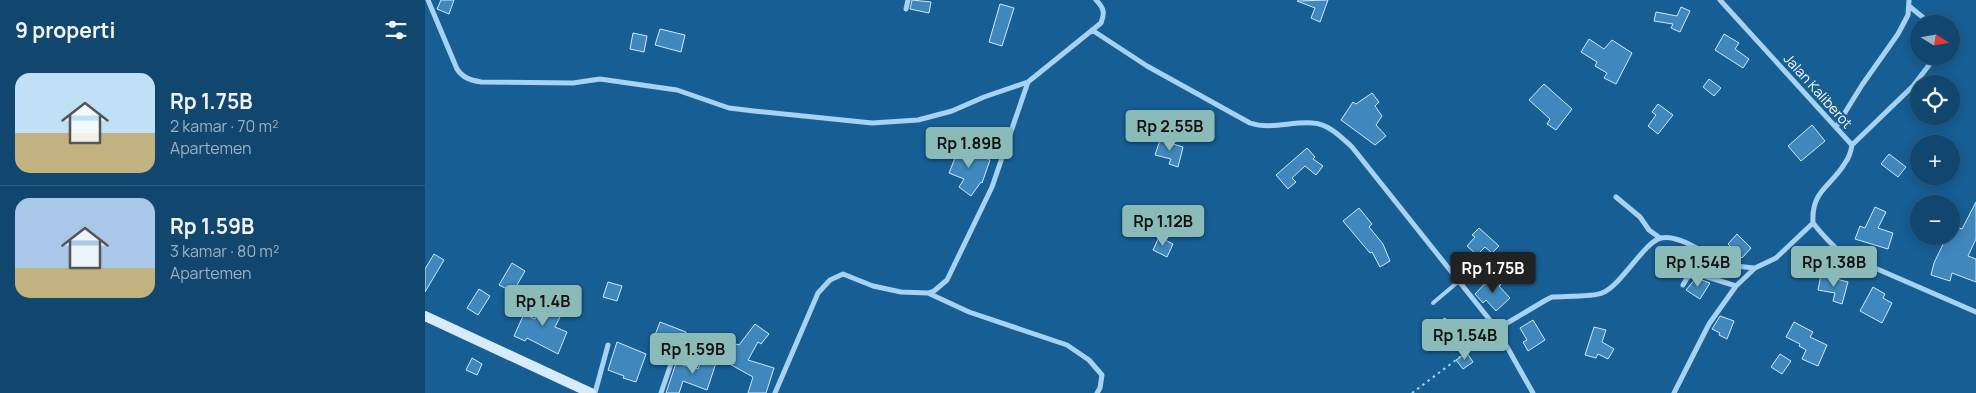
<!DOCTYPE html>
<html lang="id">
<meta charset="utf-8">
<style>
body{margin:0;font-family:Manrope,sans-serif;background:#1a4d74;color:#f1f3f6;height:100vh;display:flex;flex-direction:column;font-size:19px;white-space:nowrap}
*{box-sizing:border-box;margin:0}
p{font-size:16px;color:#9cb1c3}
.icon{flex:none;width:28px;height:28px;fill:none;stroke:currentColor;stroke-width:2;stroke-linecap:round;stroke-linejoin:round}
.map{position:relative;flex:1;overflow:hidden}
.side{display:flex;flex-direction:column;background:#11466f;width:425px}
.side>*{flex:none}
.needle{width:32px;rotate:101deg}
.tools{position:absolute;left:1485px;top:15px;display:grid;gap:10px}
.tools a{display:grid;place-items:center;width:50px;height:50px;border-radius:50%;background:#11466f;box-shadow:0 2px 12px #0003,0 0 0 1px #305e82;font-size:25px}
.price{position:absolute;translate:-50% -42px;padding:0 11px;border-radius:5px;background:#8bbbb9;color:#111;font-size:16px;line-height:32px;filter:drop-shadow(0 1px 2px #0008)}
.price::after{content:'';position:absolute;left:50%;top:30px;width:15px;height:11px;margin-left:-8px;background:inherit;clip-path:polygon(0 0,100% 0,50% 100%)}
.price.on{background:#222;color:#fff}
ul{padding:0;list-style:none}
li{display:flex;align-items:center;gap:15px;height:125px;padding:0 15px}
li+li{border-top:1px solid #305e82}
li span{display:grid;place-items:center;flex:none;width:140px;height:100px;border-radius:15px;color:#555}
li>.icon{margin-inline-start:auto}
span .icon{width:60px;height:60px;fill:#fffc;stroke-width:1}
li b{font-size:21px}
h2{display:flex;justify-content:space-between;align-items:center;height:60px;padding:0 15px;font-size:21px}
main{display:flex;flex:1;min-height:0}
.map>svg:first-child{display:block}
.building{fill:#3f87bc;stroke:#cfe9fc}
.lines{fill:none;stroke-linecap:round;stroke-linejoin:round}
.path{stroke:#a7d2f1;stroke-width:2;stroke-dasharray:2.5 4;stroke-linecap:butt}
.lane{stroke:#a7d2f1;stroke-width:4}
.street{stroke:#a7d2f1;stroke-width:5}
.secondary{stroke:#d6ebfb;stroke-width:10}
.labels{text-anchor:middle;stroke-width:4.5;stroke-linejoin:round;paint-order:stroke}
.street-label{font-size:14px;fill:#fff;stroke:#175e94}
</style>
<main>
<section class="side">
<h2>9 properti<svg class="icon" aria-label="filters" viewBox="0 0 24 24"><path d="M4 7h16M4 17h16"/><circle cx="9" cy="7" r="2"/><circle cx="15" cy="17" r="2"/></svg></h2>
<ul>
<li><span style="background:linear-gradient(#bfe0f5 60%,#c2b280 0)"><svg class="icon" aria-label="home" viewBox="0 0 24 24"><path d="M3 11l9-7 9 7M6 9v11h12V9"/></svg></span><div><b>Rp 1.75B</b><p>2 kamar · 70 m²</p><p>Apartemen</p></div></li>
<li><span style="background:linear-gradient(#a9c7e8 70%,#c2b280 0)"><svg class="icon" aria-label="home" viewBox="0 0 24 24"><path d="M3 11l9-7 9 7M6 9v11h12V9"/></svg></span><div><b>Rp 1.59B</b><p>3 kamar · 80 m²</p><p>Apartemen</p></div></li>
</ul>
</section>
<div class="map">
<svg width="1551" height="393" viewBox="0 0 1551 393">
<rect width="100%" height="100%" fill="#175e94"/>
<path class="building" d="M16,0H29L24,14L12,9Z
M487,0L506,2L504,13L485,9Z
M903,0L895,22L886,18L890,8L872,1Z
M575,4L589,8L577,46L564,42Z
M1256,7L1265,11L1255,32L1246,28L1248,24L1229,21L1231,12L1252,16Z
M235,29L260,35L256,52L230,45Z
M208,33L222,36L219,52L205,49Z
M1299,34L1314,43L1310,49L1324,59L1318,68L1290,50Z
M1164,39L1179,49L1187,40L1207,53L1191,84L1179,78L1182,73L1170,66L1172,62L1156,52Z
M1284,79L1296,88L1289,96L1278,87Z
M1119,84L1147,109L1131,130L1122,124L1125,119L1104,100Z
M947,93L954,102L950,106L957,116L951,125L961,136L950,145L916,120L928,102L931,104Z
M1233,104L1248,115L1233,134L1223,126L1231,115L1227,112Z
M1387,125L1400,141L1376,161L1363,146Z
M735,140L758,147L753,167L744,164L746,159L730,155Z
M536,143L545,147L544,151L565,160L557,183L556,182L546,196L534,187L539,179L524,173Z
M882,148L890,157L888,159L898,166L891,175L880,166L867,178L871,182L863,189L851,175Z
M1464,154L1481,167L1473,177L1456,164Z
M1551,202V239L1543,256L1551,259V282L1527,273L1525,281L1506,275L1509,263L1522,236H1526V224L1537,229Z
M1450,207L1461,212L1453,228L1468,233L1463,249L1430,239L1435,226L1440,228Z
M934,208L947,224L944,227L958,244L965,261L955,267L947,252L945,253L918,221Z
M1054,228L1074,246L1067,253L1060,247L1052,255L1042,246L1050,237L1047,235Z
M1312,234L1326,248L1317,258L1303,244Z
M734,237L748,244L742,257L728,250Z
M1246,252L1256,256L1250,269L1240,265Z
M9,254L19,260L0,292V269Z
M87,263L100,271L88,292L74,285Z
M1396,275L1423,282L1417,304L1408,301L1410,293L1393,290Z
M1067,276L1076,285L1074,286L1085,298L1071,311L1061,300L1058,303L1050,294Z
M1271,278L1285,283L1275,299L1261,290Z
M183,282L197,286L192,301L178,297Z
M1448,287L1460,294L1458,298L1467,303L1457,323L1435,311Z
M54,289L65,296L53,315L42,308Z
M120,295L135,301L130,314L135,317L130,327L142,332L133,354L102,338L100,341L89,336L99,314L110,319Z
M1295,316L1309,321L1302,339L1294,335L1295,333L1287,329Z
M1020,318L1030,337L1007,350L997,331Z
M1108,320L1120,340L1103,351L1098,342L1102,340L1095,328Z
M235,322L261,332L257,345L250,342L246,353L237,350L241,338L230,335Z
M1369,322L1388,332L1385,337L1402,345L1393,366L1377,359L1381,350L1374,346L1375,344L1361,337Z
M330,324L344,334L336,344L333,342L323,360L349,368L341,393H323L328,377L301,362L311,344L314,345Z
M1169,327L1181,330L1177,342L1189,349L1183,359L1173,354L1171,358L1160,355Z
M192,342L221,354L211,382L198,378L199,376L183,370Z
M279,353L293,357L282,390L258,381L254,393H241L251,363L273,369Z
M1042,353L1048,362L1038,369L1031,360Z
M1355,354L1366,361L1357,374L1346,367Z
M47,358L57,364L52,375L41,370Z"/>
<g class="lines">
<path class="path" d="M987,393L1067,333"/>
<path class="lane" d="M1008,303L1034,281"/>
<path class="street" d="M3,0L32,69C38,78 45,80 56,82L148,83L175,79L252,90L304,108L329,111L447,123L493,120L527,111L559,97L603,82L676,23C680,13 679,8 671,0
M1295,0L1427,145C1426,151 1424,158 1420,163C1406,187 1386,190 1388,223C1395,232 1411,250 1420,255L1551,312
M1484,6L1506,24
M481,9L483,0
M667,30L722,66L825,123C846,130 867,121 888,123C904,124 916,137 927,147L1072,329L1108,393
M1411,127L1437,85L1473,34L1483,15L1484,0
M1427,145L1488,86L1511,56
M1191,197L1215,217L1224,230L1235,238
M1258,285L1262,278L1270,273L1311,286
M503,293L544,312L642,345L664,360L677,375L675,388L672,393
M1072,329L1121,300L1127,297C1139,296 1168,297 1177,293C1197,285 1219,242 1236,238C1255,233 1287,260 1307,265C1314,267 1322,267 1330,268
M170,393L183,345
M236,393L248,358
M350,393L393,293L405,280L418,274L448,286L476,292L503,293L509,291L522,280L567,187L603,82
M1249,393L1284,324L1311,286L1330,268L1351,258L1388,223"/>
<path class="secondary" d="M0,316L166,393"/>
</g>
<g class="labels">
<g class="street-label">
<text transform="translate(1393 91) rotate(48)" y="5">Jalan Kaliberot</text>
</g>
</g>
</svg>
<div class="tools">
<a><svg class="needle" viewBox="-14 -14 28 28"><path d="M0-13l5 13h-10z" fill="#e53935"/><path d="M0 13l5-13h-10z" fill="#9cb1c3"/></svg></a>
<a><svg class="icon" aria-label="locate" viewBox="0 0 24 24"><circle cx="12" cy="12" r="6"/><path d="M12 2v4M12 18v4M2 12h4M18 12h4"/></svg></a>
<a>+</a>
<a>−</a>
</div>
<b class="price" style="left:745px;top:152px">Rp 2.55B</b>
<b class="price" style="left:544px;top:169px">Rp 1.89B</b>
<b class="price" style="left:738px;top:247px">Rp 1.12B</b>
<b class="price" style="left:1273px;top:288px">Rp 1.54B</b>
<b class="price" style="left:1409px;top:288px">Rp 1.38B</b>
<b class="price on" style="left:1068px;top:294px">Rp 1.75B</b>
<b class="price" style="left:118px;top:327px">Rp 1.4B</b>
<b class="price" style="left:1040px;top:361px">Rp 1.54B</b>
<b class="price" style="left:268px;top:375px">Rp 1.59B</b>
</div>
</main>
